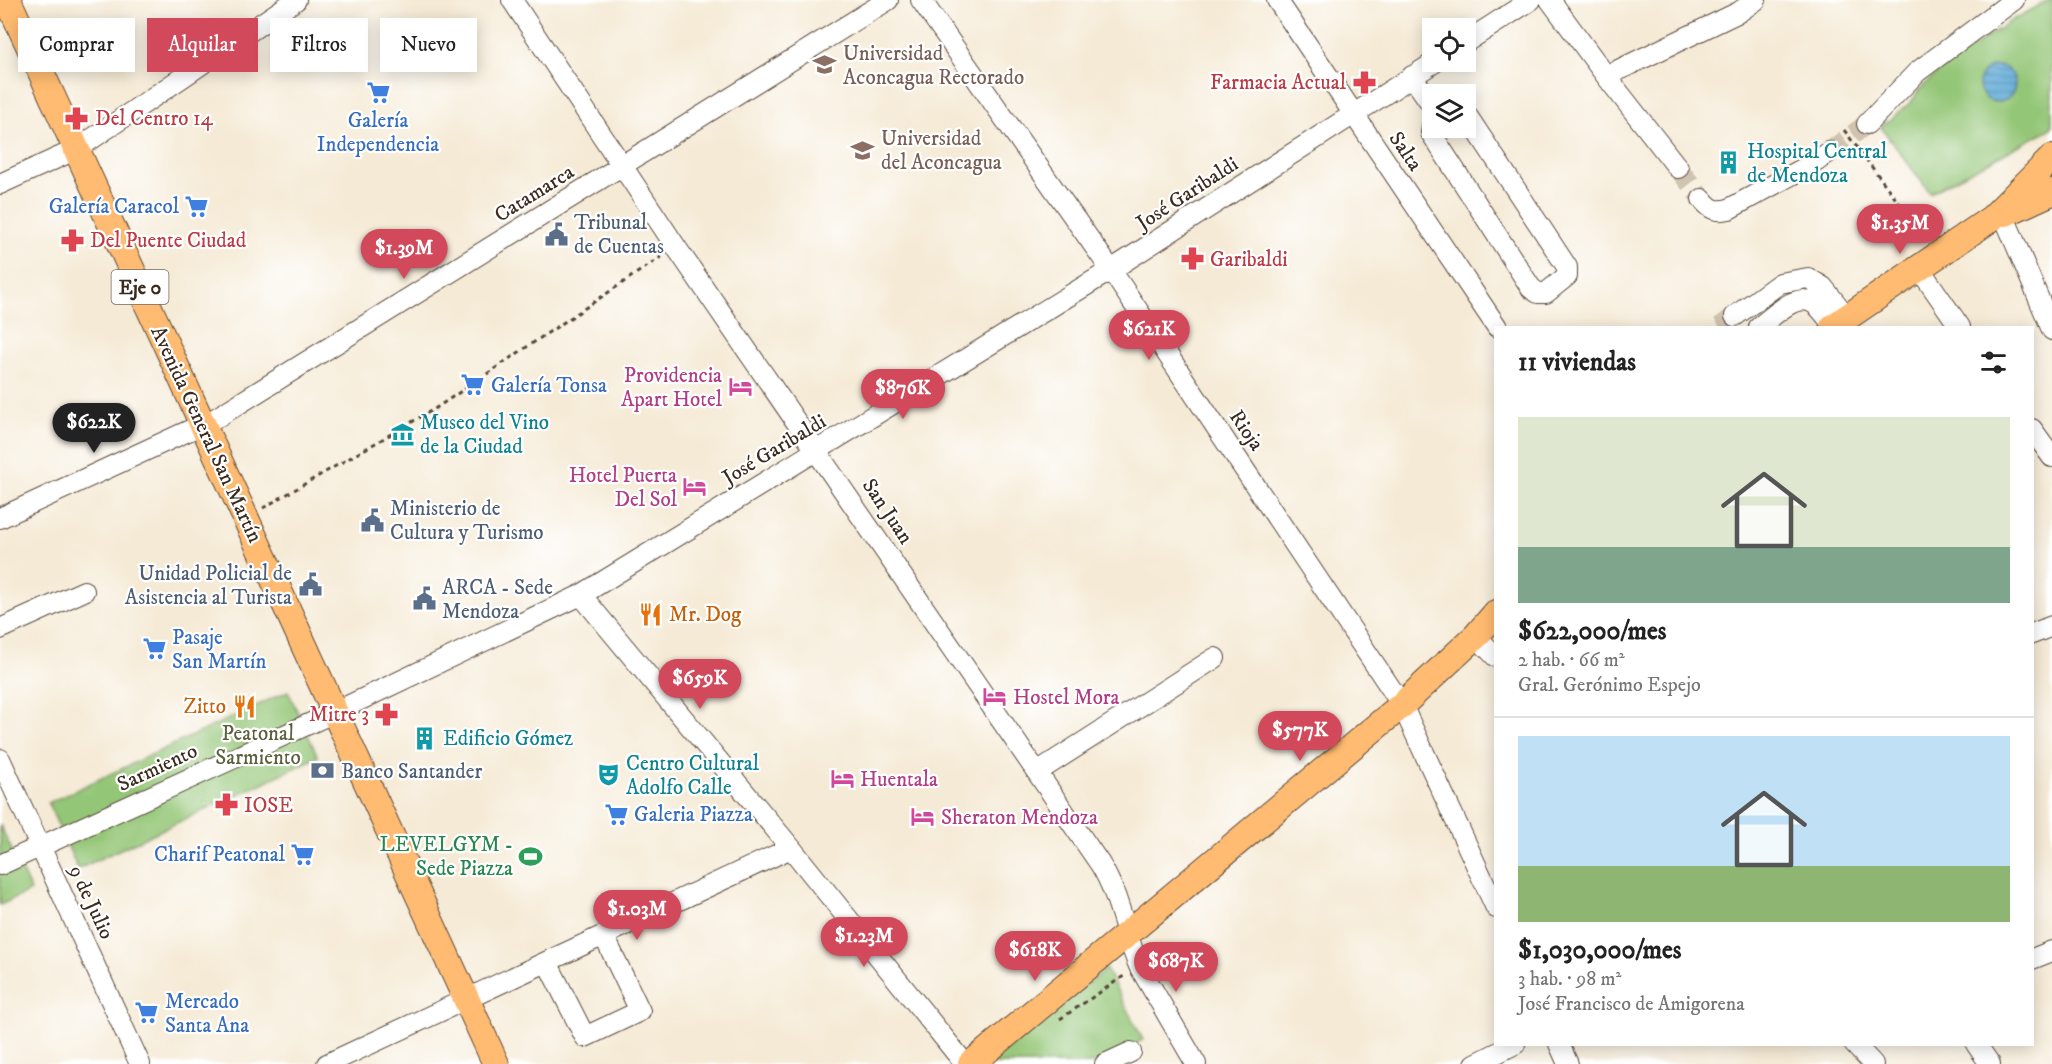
<!DOCTYPE html>
<html lang="es">
<meta charset="utf-8">
<style>
body{margin:0;font-family:"IM FELL DW Pica",serif;background:#f6f6f6;color:#222;height:100vh;display:flex;flex-direction:column;font-size:22px;white-space:nowrap}
*{box-sizing:border-box;margin:0}
p{font-size:20px;color:#767676}
.icon{flex:none;width:33px;height:33px;fill:none;stroke:currentColor;stroke-width:2;stroke-linecap:round;stroke-linejoin:round}
.map{position:relative;flex:1;overflow:hidden}
.details{position:absolute;left:1494px;top:326px;width:540px;height:720px;display:flex;flex-direction:column;background:#fff;border-radius:0px;box-shadow:0 3px 15px #0003}
.details>*{flex:none}
.hud{position:absolute;left:18px;top:18px;width:570px;height:54px;display:flex;gap:12px}
.tools{position:absolute;left:1422px;top:18px;display:grid;gap:12px}
.tools a{display:grid;place-items:center;width:54px;height:54px;border-radius:0px;background:#fff;box-shadow:0 3px 15px #0003;font-size:30px}
.price{position:absolute;translate:-50% -51px;padding:0 14px;border-radius:21px;background:#d1495b;color:#fff;font-size:20px;line-height:39px;filter:drop-shadow(0 2px 3px #0008)}
.price::after{content:'';position:absolute;left:50%;top:36px;width:18px;height:14px;margin-left:-9px;background:inherit;clip-path:polygon(0 0,100% 0,50% 100%)}
.price.selected{background:#222;color:#fff}
ul{padding:0;list-style:none}
li{display:grid;align-content:center;gap:12px;height:318px;padding:0 24px}
li+li{border-top:2px solid #e0e0e0}
li span{display:grid;place-items:center;height:186px;border-radius:0px;color:#555}
li>.icon{margin-inline-start:auto}
span .icon{width:108px;height:108px;fill:#fffc;stroke-width:1}
li b{font-size:26px}
h2{display:flex;justify-content:space-between;align-items:center;height:72px;padding:0 24px;font-size:26px}
.chip{padding:0 21px;border-radius:0px;background:#fff;box-shadow:0 3px 15px #0003;font-size:21px;line-height:54px}
.chip.selected{background:#d1495b;color:#fff}
.map>svg:first-child{display:block}
.green{fill:#94c677;stroke:#68784a;stroke-width:1.5}
.water{fill:url(#water-rules);stroke:#4e6a7b;stroke-width:1.5}
.lines{fill:none;stroke-linecap:round;stroke-linejoin:round}
.minor-tunnel{stroke:#d0c4b0;stroke-width:20;stroke-dasharray:20 10;stroke-linecap:butt}
.minor-casing{stroke:#574739;stroke-width:22}
.major-casing{stroke:#574739;stroke-width:28}
.path{stroke:#574739;stroke-width:3;stroke-dasharray:4.5 4.5;stroke-linecap:butt}
.minor{stroke:#fff;stroke-width:20}
.major{stroke:#ffbb71;stroke-width:26}
.labels{text-anchor:middle;stroke-width:4.5;stroke-linejoin:round;paint-order:stroke}
.shield{fill:#fff;stroke:#766a62;stroke-width:1.5}
.shield-label{font-size:20px;font-weight:bold;fill:#3b2a1e}
.education-label{font-size:21px;fill:#785e54;stroke:#fff;text-anchor:start}
.health-label{font-size:21px;fill:#be3a42;stroke:#fff;text-anchor:start}
.shop-label{font-size:21px;fill:#366cbe;stroke:#fff;text-anchor:start}
.street-label{font-size:21px;fill:#3b2a1e;stroke:#fff}
.culture-label{font-size:21px;fill:#0d838f;stroke:#fff;text-anchor:start}
.service-label{font-size:21px;fill:#4e5e75;stroke:#fff;text-anchor:start}
.hotel-label{font-size:21px;fill:#b23c85;stroke:#fff;text-anchor:start}
.food-label{font-size:21px;fill:#c56008;stroke:#fff;text-anchor:start}
.park-label{font-size:21px;fill:#5a613d;stroke:#fff}
.leisure-label{font-size:21px;fill:#27864d;stroke:#fff;text-anchor:end}
</style>
<div class="map">
<svg width="2052" height="1064" viewBox="0 0 2052 1064">
<defs>
<pattern id="water-rules" width="6" height="5" patternUnits="userSpaceOnUse" patternTransform="scale(1.5)"><rect width="6" height="5" fill="#60abd8"/><path d="M0 2.5h6" fill="none" stroke="#508baf"/></pattern>
</defs>
<rect width="100%" height="100%" fill="#fff"/>
<filter id="ink" filterUnits="userSpaceOnUse"><feTurbulence type="fractalNoise" baseFrequency=".0167" numOctaves="2"/><feDisplacementMap in="SourceGraphic" scale="12" xChannelSelector="R" yChannelSelector="G"/><feConvolveMatrix kernelMatrix="1 2 1 2 8 2 1 2 1" color-interpolation-filters="sRGB"/></filter>
<filter id="wash" filterUnits="userSpaceOnUse"><feTurbulence type="fractalNoise" baseFrequency=".008" numOctaves="4" result="noise"/><feDisplacementMap in="SourceGraphic" scale="24" xChannelSelector="R" yChannelSelector="G"/><feGaussianBlur stdDeviation="1.35" result="paint"/><feColorMatrix in="noise" values="0 0 0 0 0 0 0 0 0 0 0 0 0 0 0 0 0 1.4 0 .05"/><feComposite in="paint" operator="in"/></filter>
<g filter="url(#wash)">
<rect width="100%" height="100%" fill="#f5ead5"/>
<path class="green" d="M2050,0H2052V126L2050,129L1930,193L1881,127L1911,102L1924,85L1945,67L2012,20Z
M288,691L318,757L78,869L48,803Z
M0,825L31,891L0,905Z
M1106,969L1143,1040L1091,1064H995L993,1061Z"/>
<path class="water" d="M1979 84a18 18 0 1 1 36 0a18 18 0 1 1-36 0Z"/>
</g>
<g filter="url(#ink)">
<g class="lines">
<path class="minor-tunnel" d="M1829,152L1867,124
M1678,168L1702,199
M1720,327L1735,316"/>
<defs>
<path id="minor" d="M512,0L676,247L1100,864C1120,896 1124,932 1139,966L1196,1064
M921,0L1111,270L1402,705L1496,908
M1277,0L1497,327
M1550,0L1606,76L1678,168
M1466,42L1531,0
M1412,76L1432,105
M1606,76L1739,12L1756,0
M1867,124L1917,72L2014,0
M1432,126L1431,133L1531,288L1538,293H1546L1567,276V267L1466,114
M0,184L77,149L296,0
M1702,199C1711,210 1716,212 1729,209L1817,161L1829,152
M2003,214L2052,330
M1919,268L1960,327
M1735,316L1780,283L1808,278L1823,287L1847,317
M1759,327C1774,316 1798,289 1816,305C1823,311 1828,319 1834,326
M2032,429L2052,457
M0,518L216,418L888,0
M581,595L791,848L965,1064
M0,629L84,591
M2032,634L2052,626
M1476,636L1496,657
M0,759L140,1064
M1037,772L1215,658
M0,865L335,712L581,595L1111,270L1435,62
M2032,959L2052,951
M547,962L585,1037L640,1011L604,936
M1559,1044L1568,1064
M1854,1044L1873,1064
M1976,1044L1990,1064
M327,1064L791,848
M1105,1064L1131,1052
M1475,1064L1515,1044"/>
<path id="major" d="M8,0L496,1064
M2006,213L2052,192
M1833,327L1992,218L2052,158
M971,1064L1402,705L1476,636L1496,613"/>
</defs>
<use href="#minor" class="minor-casing"/>
<use href="#major" class="major-casing"/>
<path class="path" d="M1844,130L1926,239
M263,508L436,408L661,257
M246,603L261,596
M1060,1019L1124,976"/>
<use href="#minor" class="minor"/>
<use href="#major" class="major"/>
</g>
</g>
<defs>
<symbol id="university-bare" viewBox="-9 -9 18 18"><path d="M0-5L7-2L0 1L-7-2ZM-4 1L0 2.5L4 1V4Q0 6-4 4Z" fill="#8d6e63" stroke="#fff" stroke-width="2.5" paint-order="stroke"/></symbol>
<symbol id="pharmacy-bare" viewBox="-9 -9 18 18"><path d="M-2-6h4v4h4v4h-4v4h-4v-4h-4v-4h4Z" fill="#e0444e" stroke="#fff" stroke-width="2.5" paint-order="stroke"/></symbol>
<symbol id="supermarket-bare" viewBox="-9 -9 18 18"><path d="M-6-5.5h2.5l.6 2H6L4.5 2H-2.5L-4.4-4H-6ZM-1.5 3.2a1.3 1.3 0 1 0 .1 0ZM3 3.2a1.3 1.3 0 1 0 .1 0Z" fill="#3f7fe0" stroke="#fff" stroke-width="2.5" paint-order="stroke"/></symbol>
<symbol id="building-bare" viewBox="-9 -9 18 18"><path d="M-4-6H4V6H1V3H-1V6H-4ZM-2.5-4.3h1.7v1.8h-1.7ZM.8-4.3h1.7v1.8H.8ZM-2.5-1h1.7V.8h-1.7ZM.8-1h1.7V.8H.8Z" fill="#0f9aa8" stroke="#fff" stroke-width="2.5" paint-order="stroke"/></symbol>
<symbol id="civic-bare" viewBox="-9 -9 18 18"><path d="M-.6-6.5H3V-4.5H.6V-3L4-1V1h2V6H-6V1h2V-1L-.6-3ZM-1.2 2.5V6h2.4V2.5Z" fill="#5c6f8a" stroke="#fff" stroke-width="2.5" paint-order="stroke"/></symbol>
<symbol id="hotel-bare" viewBox="-9 -9 18 18"><path d="M-6-4.5h1.5V1H6V5H4.5V3h-9V5H-6ZM-4 0a1.8 1.8 0 1 1 3.6 0ZM.5 0V-2.5h3Q6-2.5 6 0Z" fill="#d1479c" stroke="#fff" stroke-width="2.5" paint-order="stroke"/></symbol>
<symbol id="museum-bare" viewBox="-9 -9 18 18"><path d="M0-6L6-3V-2H-6V-3ZM-5-1h2V3h-2ZM-1-1h2V3h-2ZM3-1h2V3H3ZM-6 4H6V6H-6Z" fill="#0f9aa8" stroke="#fff" stroke-width="2.5" paint-order="stroke"/></symbol>
<symbol id="restaurant-bare" viewBox="-9 -9 18 18"><path d="M-5-6h1v4h1v-4h1v4h1v-4h1v5L-1.5 .5V6h-2V.5L-5-1ZM5-6V6H3V1.5H1.5Q1.5-4 5-6Z" fill="#e8710a" stroke="#fff" stroke-width="2.5" paint-order="stroke"/></symbol>
<symbol id="bank-bare" viewBox="-9 -9 18 18"><path d="M-6-4H6V4H-6ZM0-2.3a2.3 2.3 0 1 0 0 4.6a2.3 2.3 0 1 0 0-4.6Z" fill="#5c6f8a" stroke="#fff" stroke-width="2.5" paint-order="stroke"/></symbol>
<symbol id="theatre-bare" viewBox="-9 -9 18 18"><path d="M-5-5.5Q0-4 5-5.5V0Q5 5 0 6Q-5 5-5 0ZM-3.3-2.5H-1v1.5H-3.3ZM1-2.5H3.3v1.5H1ZM-2.8 1Q0 5.5 2.8 1Z" fill="#0f9aa8" stroke="#fff" stroke-width="2.5" paint-order="stroke"/></symbol>
<symbol id="stadium-bare" viewBox="-9 -9 18 18"><path d="M0-5a6.5 5 0 1 0 0 10a6.5 5 0 1 0 0-10ZM-3.5-1.8h7v3.6h-7Z" fill="#2e9e5b" stroke="#fff" stroke-width="2.5" paint-order="stroke"/></symbol>
</defs>
<g fill-rule="evenodd">
<use href="#university-bare" x="808" y="48" width="33" height="33"/>
<use href="#pharmacy-bare" x="1348" y="66" width="33" height="33"/>
<use href="#supermarket-bare" x="362" y="76" width="33" height="33"/>
<use href="#pharmacy-bare" x="60" y="102" width="33" height="33"/>
<use href="#university-bare" x="846" y="134" width="33" height="33"/>
<use href="#building-bare" x="1712" y="146" width="33" height="33"/>
<use href="#supermarket-bare" x="180" y="190" width="33" height="33"/>
<use href="#civic-bare" x="540" y="218" width="33" height="33"/>
<use href="#pharmacy-bare" x="56" y="224" width="33" height="33"/>
<use href="#pharmacy-bare" x="1176" y="242" width="33" height="33"/>
<use href="#supermarket-bare" x="456" y="368" width="33" height="33"/>
<use href="#hotel-bare" x="724" y="370" width="33" height="33"/>
<use href="#museum-bare" x="386" y="418" width="33" height="33"/>
<use href="#hotel-bare" x="678" y="470" width="33" height="33"/>
<use href="#civic-bare" x="356" y="504" width="33" height="33"/>
<use href="#civic-bare" x="294" y="568" width="33" height="33"/>
<use href="#civic-bare" x="408" y="582" width="33" height="33"/>
<use href="#restaurant-bare" x="634" y="598" width="33" height="33"/>
<use href="#supermarket-bare" x="138" y="632" width="33" height="33"/>
<use href="#hotel-bare" x="978" y="680" width="33" height="33"/>
<use href="#restaurant-bare" x="228" y="690" width="33" height="33"/>
<use href="#pharmacy-bare" x="370" y="698" width="33" height="33"/>
<use href="#building-bare" x="408" y="722" width="33" height="33"/>
<use href="#bank-bare" x="306" y="754" width="33" height="33"/>
<use href="#theatre-bare" x="592" y="758" width="33" height="33"/>
<use href="#hotel-bare" x="826" y="762" width="33" height="33"/>
<use href="#pharmacy-bare" x="210" y="788" width="33" height="33"/>
<use href="#supermarket-bare" x="600" y="798" width="33" height="33"/>
<use href="#hotel-bare" x="906" y="800" width="33" height="33"/>
<use href="#supermarket-bare" x="286" y="838" width="33" height="33"/>
<use href="#stadium-bare" x="514" y="840" width="33" height="33"/>
<use href="#supermarket-bare" x="130" y="996" width="33" height="33"/>
</g>
<g class="labels">
<rect class="shield" x="111.5" y="270" width="57" height="34" rx="4.5"/>
<g class="shield-label">
<text x="140" y="294">Eje 0</text>
</g>
<g class="education-label">
<text x="843" y="60">Universidad<tspan x="843" dy="24">Aconcagua Rectorado</tspan></text>
<text x="881" y="145">Universidad<tspan x="881" dy="24">del Aconcagua</tspan></text>
</g>
<g class="health-label">
<text x="1346" y="89" text-anchor="end">Farmacia Actual</text>
<text x="95" y="125">Del Centro 14</text>
<text x="90" y="247">Del Puente Ciudad</text>
<text x="1210" y="266">Garibaldi</text>
<text x="369" y="721" text-anchor="end">Mitre 3</text>
<text x="244" y="812">IOSE</text>
</g>
<g class="shop-label">
<text x="378" y="127" text-anchor="middle">Galería<tspan x="378" dy="24">Independencia</tspan></text>
<text x="179" y="213" text-anchor="end">Galería Caracol</text>
<text x="491" y="392">Galería Tonsa</text>
<text x="172" y="644">Pasaje<tspan x="172" dy="24">San Martín</tspan></text>
<text x="634" y="821">Galeria Piazza</text>
<text x="285" y="861" text-anchor="end">Charif Peatonal</text>
<text x="165" y="1008">Mercado<tspan x="165" dy="24">Santa Ana</tspan></text>
</g>
<g class="street-label">
<text transform="translate(1406 151) rotate(56)" y="7">Salta</text>
<text transform="translate(534 193) rotate(-32)" y="7">Catamarca</text>
<text transform="translate(1187 193) rotate(-33)" y="7">José Garibaldi</text>
<text transform="translate(1247 430) rotate(56)" y="7">Rioja</text>
<text transform="translate(207 434) rotate(65)" y="7">Avenida General San Martín</text>
<text transform="translate(774 449) rotate(-31)" y="7">José Garibaldi</text>
<text transform="translate(888 511) rotate(56)" y="7">San Juan</text>
<text transform="translate(157 767) rotate(-25)" y="7">Sarmiento</text>
<text transform="translate(92 902) rotate(65)" y="7">9 de Julio</text>
</g>
<g class="culture-label">
<text x="1747" y="158">Hospital Central<tspan x="1747" dy="24">de Mendoza</tspan></text>
<text x="420" y="429">Museo del Vino<tspan x="420" dy="24">de la Ciudad</tspan></text>
<text x="443" y="745">Edificio Gómez</text>
<text x="626" y="770">Centro Cultural<tspan x="626" dy="24">Adolfo Calle</tspan></text>
</g>
<g class="service-label">
<text x="574" y="229">Tribunal<tspan x="574" dy="24">de Cuentas</tspan></text>
<text x="390" y="515">Ministerio de<tspan x="390" dy="24">Cultura y Turismo</tspan></text>
<text x="292" y="580" text-anchor="end">Unidad Policial de<tspan x="292" dy="24">Asistencia al Turista</tspan></text>
<text x="442" y="594">ARCA - Sede<tspan x="442" dy="24">Mendoza</tspan></text>
<text x="341" y="778">Banco Santander</text>
</g>
<g class="hotel-label">
<text x="722" y="382" text-anchor="end">Providencia<tspan x="722" dy="24">Apart Hotel</tspan></text>
<text x="677" y="482" text-anchor="end">Hotel Puerta<tspan x="677" dy="24">Del Sol</tspan></text>
<text x="1013" y="704">Hostel Mora</text>
<text x="860" y="786">Huentala</text>
<text x="941" y="824">Sheraton Mendoza</text>
</g>
<g class="food-label">
<text x="669" y="621">Mr. Dog</text>
<text x="226" y="713" text-anchor="end">Zitto</text>
</g>
<g class="park-label">
<text x="258" y="740">Peatonal<tspan x="258" dy="24">Sarmiento</tspan></text>
</g>
<g class="leisure-label">
<text x="513" y="851">LEVELGYM -<tspan x="513" dy="24">Sede Piazza</tspan></text>
</g>
</g>
</svg>
<div class="tools">
<a><svg class="icon" aria-label="locate" viewBox="0 0 24 24"><circle cx="12" cy="12" r="6"/><path d="M12 2v4M12 18v4M2 12h4M18 12h4"/></svg></a>
<a><svg class="icon" aria-label="layers" viewBox="0 0 24 24"><path d="M12 4l9 5-9 5-9-5zM3 14l9 5 9-5"/></svg></a>
</div>
<b class="price" style="left:1900px;top:255px">$1.35M</b>
<b class="price" style="left:404px;top:280px">$1.39M</b>
<b class="price" style="left:1149px;top:361px">$621K</b>
<b class="price" style="left:903px;top:420px">$876K</b>
<b class="price selected" style="left:94px;top:454px">$622K</b>
<b class="price" style="left:700px;top:710px">$659K</b>
<b class="price" style="left:1300px;top:762px">$577K</b>
<b class="price" style="left:637px;top:941px">$1.03M</b>
<b class="price" style="left:864px;top:968px">$1.23M</b>
<b class="price" style="left:1035px;top:982px">$618K</b>
<b class="price" style="left:1176px;top:993px">$687K</b>
<div class="hud">
<a class="chip">Comprar</a>
<a class="chip selected">Alquilar</a>
<a class="chip">Filtros</a>
<a class="chip">Nuevo</a>
</div>
<section class="details">
<h2>11 viviendas<svg class="icon" aria-label="filters" viewBox="0 0 24 24"><path d="M4 7h16M4 17h16"/><circle cx="9" cy="7" r="2"/><circle cx="15" cy="17" r="2"/></svg></h2>
<ul>
<li><span style="background:linear-gradient(#dfe7d0 70%,#7fa58c 0)"><svg class="icon" aria-label="home" viewBox="0 0 24 24"><path d="M3 11l9-7 9 7M6 9v11h12V9"/></svg></span><div><b>$622,000/mes</b><p>2 hab. · 66 m²</p><p>Gral. Gerónimo Espejo</p></div></li>
<li><span style="background:linear-gradient(#bfe0f5 70%,#8fb573 0)"><svg class="icon" aria-label="home" viewBox="0 0 24 24"><path d="M3 11l9-7 9 7M6 9v11h12V9"/></svg></span><div><b>$1,030,000/mes</b><p>3 hab. · 98 m²</p><p>José Francisco de Amigorena</p></div></li>
</ul>
</section>
</div>
